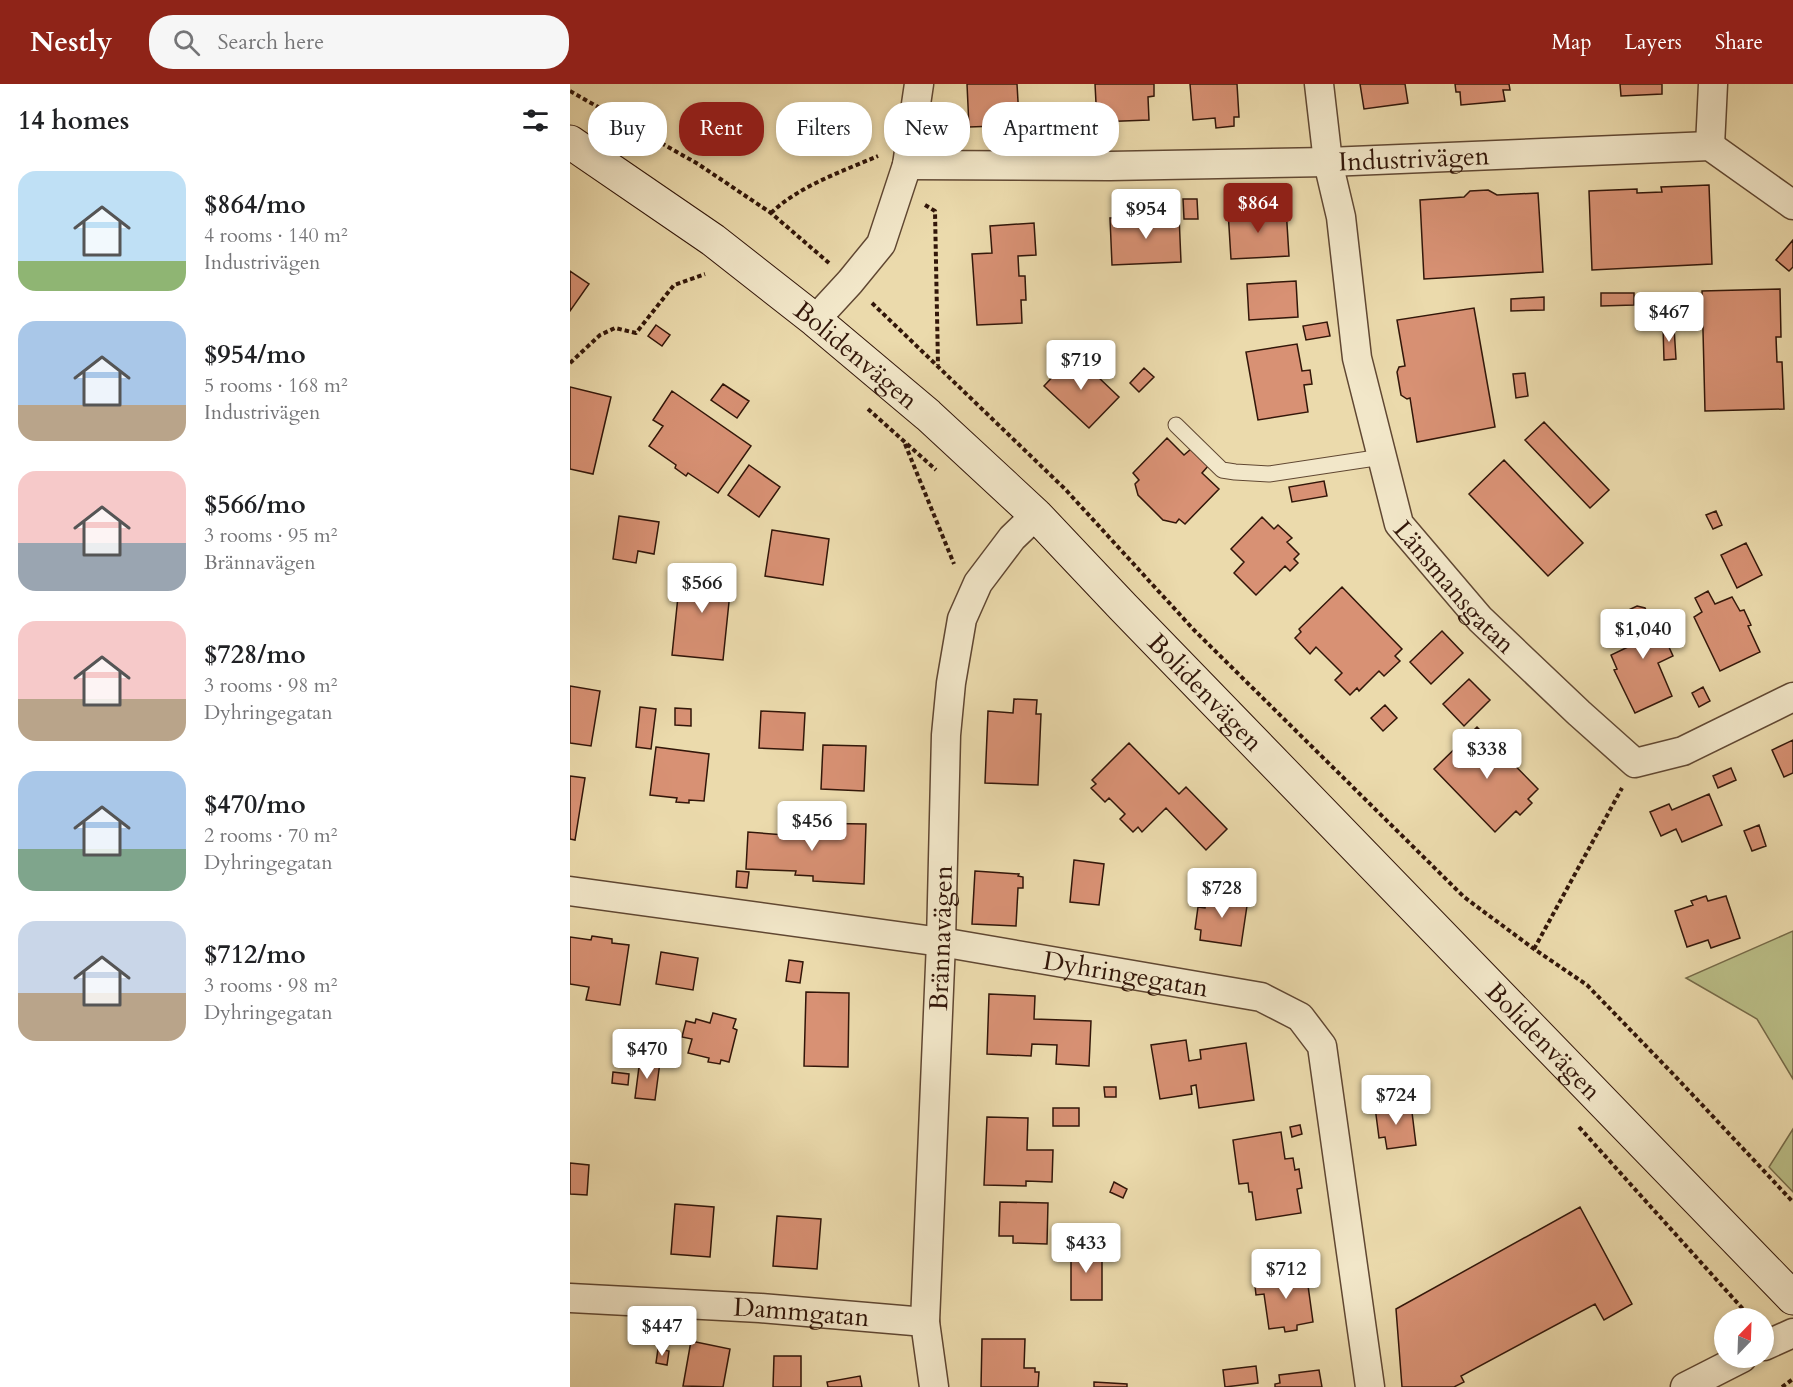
<!DOCTYPE html>
<meta charset="utf-8">
<style>
body{margin:0;font-family:Cardo,serif;background:#f6f6f6;color:#202124;height:100vh;display:flex;flex-direction:column;font-size:22px;white-space:nowrap}
*{box-sizing:border-box;margin:0}
p{font-size:20px;color:#757577}
.icon{flex:none;width:33px;height:33px;fill:none;stroke:currentColor;stroke-width:2;stroke-linecap:round;stroke-linejoin:round}
.map{position:relative;flex:1;overflow:hidden}
.drawer{display:flex;flex-direction:column;background:#fff;width:570px}
.drawer>*{flex:none}
.top-card{position:absolute;left:18px;top:18px;width:570px;height:54px;display:flex;gap:12px}
.needle{width:39px;rotate:23deg}
.controls{position:absolute;left:1144px;top:1224px;display:grid;gap:12px}
.controls a{display:grid;place-items:center;width:60px;height:60px;border-radius:50%;background:#fff;box-shadow:0 3px 9px #0003;font-size:30px}
.price{position:absolute;translate:-50% -51px;padding:0 14px;border-radius:6px;background:#fff;color:#222;font-size:20px;line-height:39px;filter:drop-shadow(0 2px 3px #0008)}
.price::after{content:'';position:absolute;left:50%;top:36px;width:18px;height:14px;margin-left:-9px;background:inherit;clip-path:polygon(0 0,100% 0,50% 100%)}
.price.active{background:#8f2418;color:#fff}
ul{padding:0;list-style:none}
li{display:flex;align-items:center;gap:18px;height:150px;padding:0 18px}
li span{display:grid;place-items:center;flex:none;width:168px;height:120px;border-radius:18px;color:#555}
li>.icon{margin-inline-start:auto}
span .icon{width:72px;height:72px;fill:#fffc;stroke-width:1}
li b{font-size:26px}
h2{display:flex;justify-content:space-between;align-items:center;height:72px;padding:0 18px;font-size:26px}
.chip{padding:0 21px;border-radius:24px;background:#fff;box-shadow:0 3px 9px #0003;font-size:21px;line-height:54px}
.chip.active{background:#8f2418;color:#fff}
header{display:flex;align-items:center;gap:36px;box-sizing:border-box;height:84px;padding:0 30px;background:#8f2418;color:#fff}
header strong{font-size:28px}
nav{display:flex;gap:33px;margin-inline-start:auto;font-size:21px}
.search{width:420px;height:54px;background:#f6f6f6;display:flex;align-items:center;gap:15px;box-sizing:border-box;padding:0 21px;border-radius:24px;color:#757577;font-size:22px}
main{display:flex;flex:1;min-height:0}
.map>svg:first-child{display:block}
.green{fill:#babe87;stroke:#766a48;stroke-width:1.5}
.building{fill:#d89174;stroke:#321609;stroke-width:1.5}
.lines{fill:none;stroke-linecap:round;stroke-linejoin:round}
.service-casing{stroke:#604732;stroke-width:17}
.minor-casing{stroke:#604732;stroke-width:31}
.secondary-casing{stroke:#321609;stroke-width:35}
.path{stroke:#321609;stroke-width:4;stroke-dasharray:4.5 3;stroke-linecap:butt}
.service{stroke:#f2e7c9;stroke-width:15}
.minor{stroke:#f2e7c9;stroke-width:28}
.secondary{stroke:#f2e7c9;stroke-width:33}
.labels{text-anchor:middle;stroke-width:6;stroke-linejoin:round;paint-order:stroke}
.street-label{font-size:26px;fill:#321609;stroke:#f2e7c9}
</style>
<header>
<strong>Nestly</strong>
<div class="search"><svg class="icon" aria-label="search" viewBox="0 0 24 24"><circle cx="10" cy="10" r="6"/><path d="M15 15l6 6"/></svg>Search here</div>
<nav><a>Map</a><a>Layers</a><a>Share</a></nav>
</header>
<main>
<section class="drawer">
<h2>14 homes<svg class="icon" aria-label="filters" viewBox="0 0 24 24"><path d="M4 7h16M4 17h16"/><circle cx="9" cy="7" r="2"/><circle cx="15" cy="17" r="2"/></svg></h2>
<ul>
<li><span style="background:linear-gradient(#bfe0f5 75%,#8fb573 0)"><svg class="icon" aria-label="home" viewBox="0 0 24 24"><path d="M3 11l9-7 9 7M6 9v11h12V9"/></svg></span><div><b>$864/mo</b><p>4 rooms · 140 m²</p><p>Industrivägen</p></div></li>
<li><span style="background:linear-gradient(#a9c7e8 70%,#b9a48a 0)"><svg class="icon" aria-label="home" viewBox="0 0 24 24"><path d="M3 11l9-7 9 7M6 9v11h12V9"/></svg></span><div><b>$954/mo</b><p>5 rooms · 168 m²</p><p>Industrivägen</p></div></li>
<li><span style="background:linear-gradient(#f6c9c9 60%,#9aa5b1 0)"><svg class="icon" aria-label="home" viewBox="0 0 24 24"><path d="M3 11l9-7 9 7M6 9v11h12V9"/></svg></span><div><b>$566/mo</b><p>3 rooms · 95 m²</p><p>Brännavägen</p></div></li>
<li><span style="background:linear-gradient(#f6c9c9 65%,#b9a48a 0)"><svg class="icon" aria-label="home" viewBox="0 0 24 24"><path d="M3 11l9-7 9 7M6 9v11h12V9"/></svg></span><div><b>$728/mo</b><p>3 rooms · 98 m²</p><p>Dyhringegatan</p></div></li>
<li><span style="background:linear-gradient(#a9c7e8 65%,#7fa58c 0)"><svg class="icon" aria-label="home" viewBox="0 0 24 24"><path d="M3 11l9-7 9 7M6 9v11h12V9"/></svg></span><div><b>$470/mo</b><p>2 rooms · 70 m²</p><p>Dyhringegatan</p></div></li>
<li><span style="background:linear-gradient(#c9d6e8 60%,#b9a48a 0)"><svg class="icon" aria-label="home" viewBox="0 0 24 24"><path d="M3 11l9-7 9 7M6 9v11h12V9"/></svg></span><div><b>$712/mo</b><p>3 rooms · 98 m²</p><p>Dyhringegatan</p></div></li>
</ul>
</section>
<div class="map">
<svg width="1223" height="1303" viewBox="0 0 1223 1303">
<rect width="100%" height="100%" fill="#ebdaac"/>
<filter id="stains"><feTurbulence type="fractalNoise" baseFrequency=".00333" numOctaves="4"/><feColorMatrix values="0 0 0 0 .2 0 0 0 0 .09 0 0 0 0 .02 0 0 0 .5 -.17"/></filter>
<radialGradient id="worn" r=".72"><stop offset=".6" stop-color="#630" stop-opacity="0"/><stop offset="1" stop-color="#630" stop-opacity=".3"/></radialGradient>
<path class="green" d="M1223,847V995L1187,935L1116,894Z
M1223,1045V1108L1199,1083Z"/>
<path class="building" d="M397,0H447L450,52L426,53V42L399,43Z
M525,0H584V12L578,13L579,36L527,38Z
M620,0H667L669,33H664V42L646,44L645,34L623,36Z
M790,0H835L838,19L794,25Z
M885,0H939L940,6H933L935,17L891,21L890,8H886Z
M1050,0H1092V10L1051,12Z
M1139,101L1142,180L1022,186L1019,107L1067,105V109L1092,108L1091,103Z
M918,106L927,111L968,109L973,188L854,195L850,116L894,113L900,107Z
M613,115H627L628,135H614Z
M716,124L719,172L661,175L658,127Z
M609,131L611,178L542,181L540,134Z
M464,139L466,171L448,172L449,192H455L456,216H451L452,239L407,241L402,170L422,169L420,142Z
M1223,156V183L1219,187L1206,176Z
M0,187L19,200L0,227Z
M726,197L728,233L679,236L677,200Z
M1210,205L1211,253H1206L1207,278H1212L1214,325L1135,327L1132,207Z
M1031,209H1064V221L1031,222Z
M974,213V226L941,227V215Z
M904,224L925,343L847,358L840,314L837,315L831,311L827,288L829,283L835,282L827,236Z
M757,238L760,252L736,256L733,242Z
M86,241L100,251L92,262L78,252Z
M1093,243H1104L1106,275L1094,276Z
M727,260L732,287L740,286L742,300L734,301L738,328L688,336L676,268Z
M504,270L549,313L519,344L474,302Z
M574,284L584,293L569,308L560,299Z
M955,289L958,312L946,314L943,290Z
M153,300L179,317L167,334L141,316Z
M0,303L41,313L23,390L0,385Z
M102,307L181,362L148,409L118,389L116,392L105,384L106,381L79,362L93,342L83,336Z
M974,338L1039,406L1020,424L955,356Z
M597,354L614,371L621,365L639,381L632,389L649,405L615,440L609,435L606,439L593,436L568,411L565,400L569,396L563,389Z
M934,376L1013,459L978,492L899,410Z
M179,381L210,403L189,433L158,411Z
M754,397L757,412L722,418L719,403Z
M1146,427L1152,441L1143,445L1136,431Z
M49,432L89,438L84,470L68,467L66,479L43,475Z
M692,433L704,445L708,441L722,454L717,458L729,470L724,475L728,479L720,487L715,482L686,511L664,489L674,478L661,465Z
M202,446L259,455L253,501L195,492Z
M1176,459L1192,491L1167,504L1151,471Z
M111,483L162,489L153,576L102,571Z
M772,503L832,565L825,572L830,577L814,592L809,587L789,607L787,604L780,611L765,596L772,589L746,563L740,570L725,554L731,548L729,545Z
M1138,507L1145,520L1162,513L1170,527L1174,526L1181,541L1178,542L1190,568L1150,587L1124,533L1132,528L1125,514Z
M1067,522L1075,524L1077,528L1082,526L1103,572L1088,579L1102,612L1065,629L1044,586L1047,585L1041,571L1062,561L1050,530Z
M872,547L893,569L861,600L840,578Z
M899,595L920,616L894,642L873,620Z
M0,602L30,607L21,662L0,659Z
M1133,603L1140,617L1129,623L1122,609Z
M444,615L467,616L466,630H471L468,701L415,699L418,627L443,629Z
M815,621L827,634L813,647L801,634Z
M70,623L86,625L81,665L66,663Z
M105,624L121,625V642L105,641Z
M191,627L235,629L233,666L189,664Z
M907,643L968,705L958,715L962,719L950,731L946,727L925,748L864,685Z
M1223,656V689L1214,693L1202,666Z
M559,659L609,710L616,703L657,745L636,766L596,724L572,748L568,743L563,748L550,735L555,730L539,714L535,718L521,704L526,700L522,696Z
M253,661L296,662L294,707L251,705Z
M86,663L139,670L134,717L119,716V719L106,718L107,714L80,711Z
M1161,684L1166,696L1148,704L1143,692Z
M0,692L15,694L5,756L0,755Z
M1139,710L1152,741L1112,758L1106,745L1091,752L1080,728L1099,720L1102,726Z
M229,739L296,740L294,800L243,797V792L225,791L226,787L176,785L178,748L215,751V745L221,740H229Z
M1189,741L1196,762L1182,767L1174,747Z
M504,776L534,780L529,821L500,818Z
M167,787L179,788L177,804L166,803Z
M405,787L449,790L448,792L453,793V804H448L446,842L402,840Z
M637,809L678,815L671,862L630,856L631,846L625,845L628,823L635,824Z
M1136,812L1138,817L1156,812L1170,854L1141,864L1138,856L1117,863L1105,827L1123,821L1121,817Z
M22,852L42,855V859L59,861L50,921L16,916L19,903L0,900V853L21,856Z
M91,868L128,874L123,906L86,900Z
M219,876L233,878L230,899L216,897Z
M236,908L279,909L278,983L234,982Z
M419,910L465,912L464,935L521,937L519,982L486,980L487,961L462,960L461,972L417,970Z
M143,929L166,935L163,944L167,946L159,978L151,976L150,980L138,978L139,974L118,969L122,955L112,953L116,937L125,939L126,935L140,939Z
M616,956L619,977L631,975L630,966L676,959L684,1016L629,1024L626,1001L621,1002L622,1010L590,1015L581,961Z
M70,975L90,978L85,1016L65,1014Z
M43,988L59,990L58,1001L42,999Z
M534,1003H546V1013H535Z
M841,1020L846,1061L817,1065L815,1053L809,1054L805,1023Z
M483,1024H509V1042H483Z
M417,1033L458,1034L457,1066H483L482,1098L456,1097V1102L414,1101Z
M730,1041L732,1050L722,1053L720,1043Z
M711,1048L715,1075L723,1074L725,1086L729,1085L732,1104L727,1105L731,1129L686,1136L682,1108H679L678,1099L669,1100L663,1056Z
M0,1079L19,1081L17,1111L0,1110Z
M544,1098L557,1105L553,1114L540,1108Z
M430,1118L478,1119L477,1160L443,1159V1152H429Z
M105,1120L144,1123L140,1173L101,1170Z
M1010,1123L1062,1220L1034,1236L1025,1220L891,1292L894,1298L884,1303H832L826,1225Z
M207,1132L251,1135L247,1185L203,1182Z
M501,1163H532V1216H501Z
M736,1187L743,1238L727,1241V1246L715,1248L714,1243L699,1245L694,1210L686,1211L684,1193Z
M412,1255H455L454,1284H465V1288H469L468,1303H411Z
M121,1257L160,1265L153,1303L113,1302Z
M88,1265L99,1267L97,1281L86,1279Z
M204,1272H231V1303H203Z
M686,1282L688,1299L655,1303L653,1286Z
M749,1286L752,1303H705V1300L710,1299L709,1291Z
M290,1292L292,1303H258L257,1298Z
M524,1298L557,1300V1303H524Z"/>
<g class="lines">
<defs>
<path id="service" d="M606,341L652,386L665,388L699,390L812,373"/>
<g id="minor">
<path id="s1" d="M749,0L758,78L771,133L787,274L829,440L910,535L1009,629L1065,679L1113,667L1223,613"/>
<path d="M1140,62L1143,0"/>
<path id="s2" d="M337,81L540,82L758,78L1140,62L1223,121"/>
<path d="M245,236L280,198L311,160L337,81L349,0"/>
<path id="s3" d="M0,807L371,858L691,913L730,933L752,962L800,1303"/>
<path id="s4" d="M0,1214L190,1224L355,1238"/>
<path d="M1194,1262L1223,1249"/>
<path id="s5" d="M364,1303L355,1238L371,858L376,651L381,599L392,535L408,499L442,454L466,431"/>
<path d="M1115,1303L1172,1274"/>
</g>
<g id="secondary">
<path id="s6" d="M0,58L143,156L245,236L358,331L466,431L553,523L1223,1214"/>
</g>
</defs>
<use href="#service" class="service-casing"/>
<use href="#minor" class="minor-casing"/>
<use href="#secondary" class="secondary-casing"/>
<path class="path" d="M0,7L128,80L201,129L259,179
M355,121L365,127L368,281
M201,129C229,102 273,87 308,72
M302,219L495,405L624,546L894,813L964,865L1017,901L1105,992L1223,1118
M0,279L30,251L45,244L66,249L104,201L135,190
M298,325L366,386
M335,360L384,480
M964,865L1052,704
M1009,1043L1181,1234
M1212,1303L1223,1295"/>
<use href="#service" class="service"/>
<use href="#minor" class="minor"/>
<use href="#secondary" class="secondary"/>
</g>
<g class="labels">
<g class="street-label">
<text dy="9" stroke="none"><textPath href="#s2" startOffset="507">Industrivägen</textPath></text>
<text dy="9" stroke="none"><textPath href="#s6" startOffset="357">Bolidenvägen</textPath></text>
<text dy="9" stroke="none"><textPath href="#s1" startOffset="532">Länsmansgatan</textPath></text>
<text dy="9" stroke="none"><textPath href="#s6" startOffset="843">Bolidenvägen</textPath></text>
<text dy="9" stroke="none"><textPath href="#s5" startOffset="450">Brännavägen</textPath></text>
<text dy="9" stroke="none"><textPath href="#s3" startOffset="562">Dyhringegatan</textPath></text>
<text dy="9" stroke="none"><textPath href="#s6" startOffset="1329">Bolidenvägen</textPath></text>
<text dy="9" stroke="none"><textPath href="#s4" startOffset="232">Dammgatan</textPath></text>
</g>
</g>
<rect width="100%" height="100%" filter="url(#stains)"/>
<rect width="100%" height="100%" fill="url(#worn)"/>
</svg>
<div class="controls">
<a><svg class="needle" viewBox="-14 -14 28 28"><path d="M0-13l5 13h-10z" fill="#e53935"/><path d="M0 13l5-13h-10z" fill="#757577"/></svg></a>
</div>
<b class="price active" style="left:688px;top:150px">$864</b>
<b class="price" style="left:576px;top:156px">$954</b>
<b class="price" style="left:1099px;top:259px">$467</b>
<b class="price" style="left:511px;top:307px">$719</b>
<b class="price" style="left:132px;top:530px">$566</b>
<b class="price" style="left:1073px;top:576px">$1,040</b>
<b class="price" style="left:917px;top:696px">$338</b>
<b class="price" style="left:242px;top:768px">$456</b>
<b class="price" style="left:652px;top:835px">$728</b>
<b class="price" style="left:77px;top:996px">$470</b>
<b class="price" style="left:826px;top:1042px">$724</b>
<b class="price" style="left:516px;top:1190px">$433</b>
<b class="price" style="left:716px;top:1216px">$712</b>
<b class="price" style="left:92px;top:1273px">$447</b>
<div class="top-card">
<a class="chip">Buy</a>
<a class="chip active">Rent</a>
<a class="chip">Filters</a>
<a class="chip">New</a>
<a class="chip">Apartment</a>
</div>
</div>
</main>
